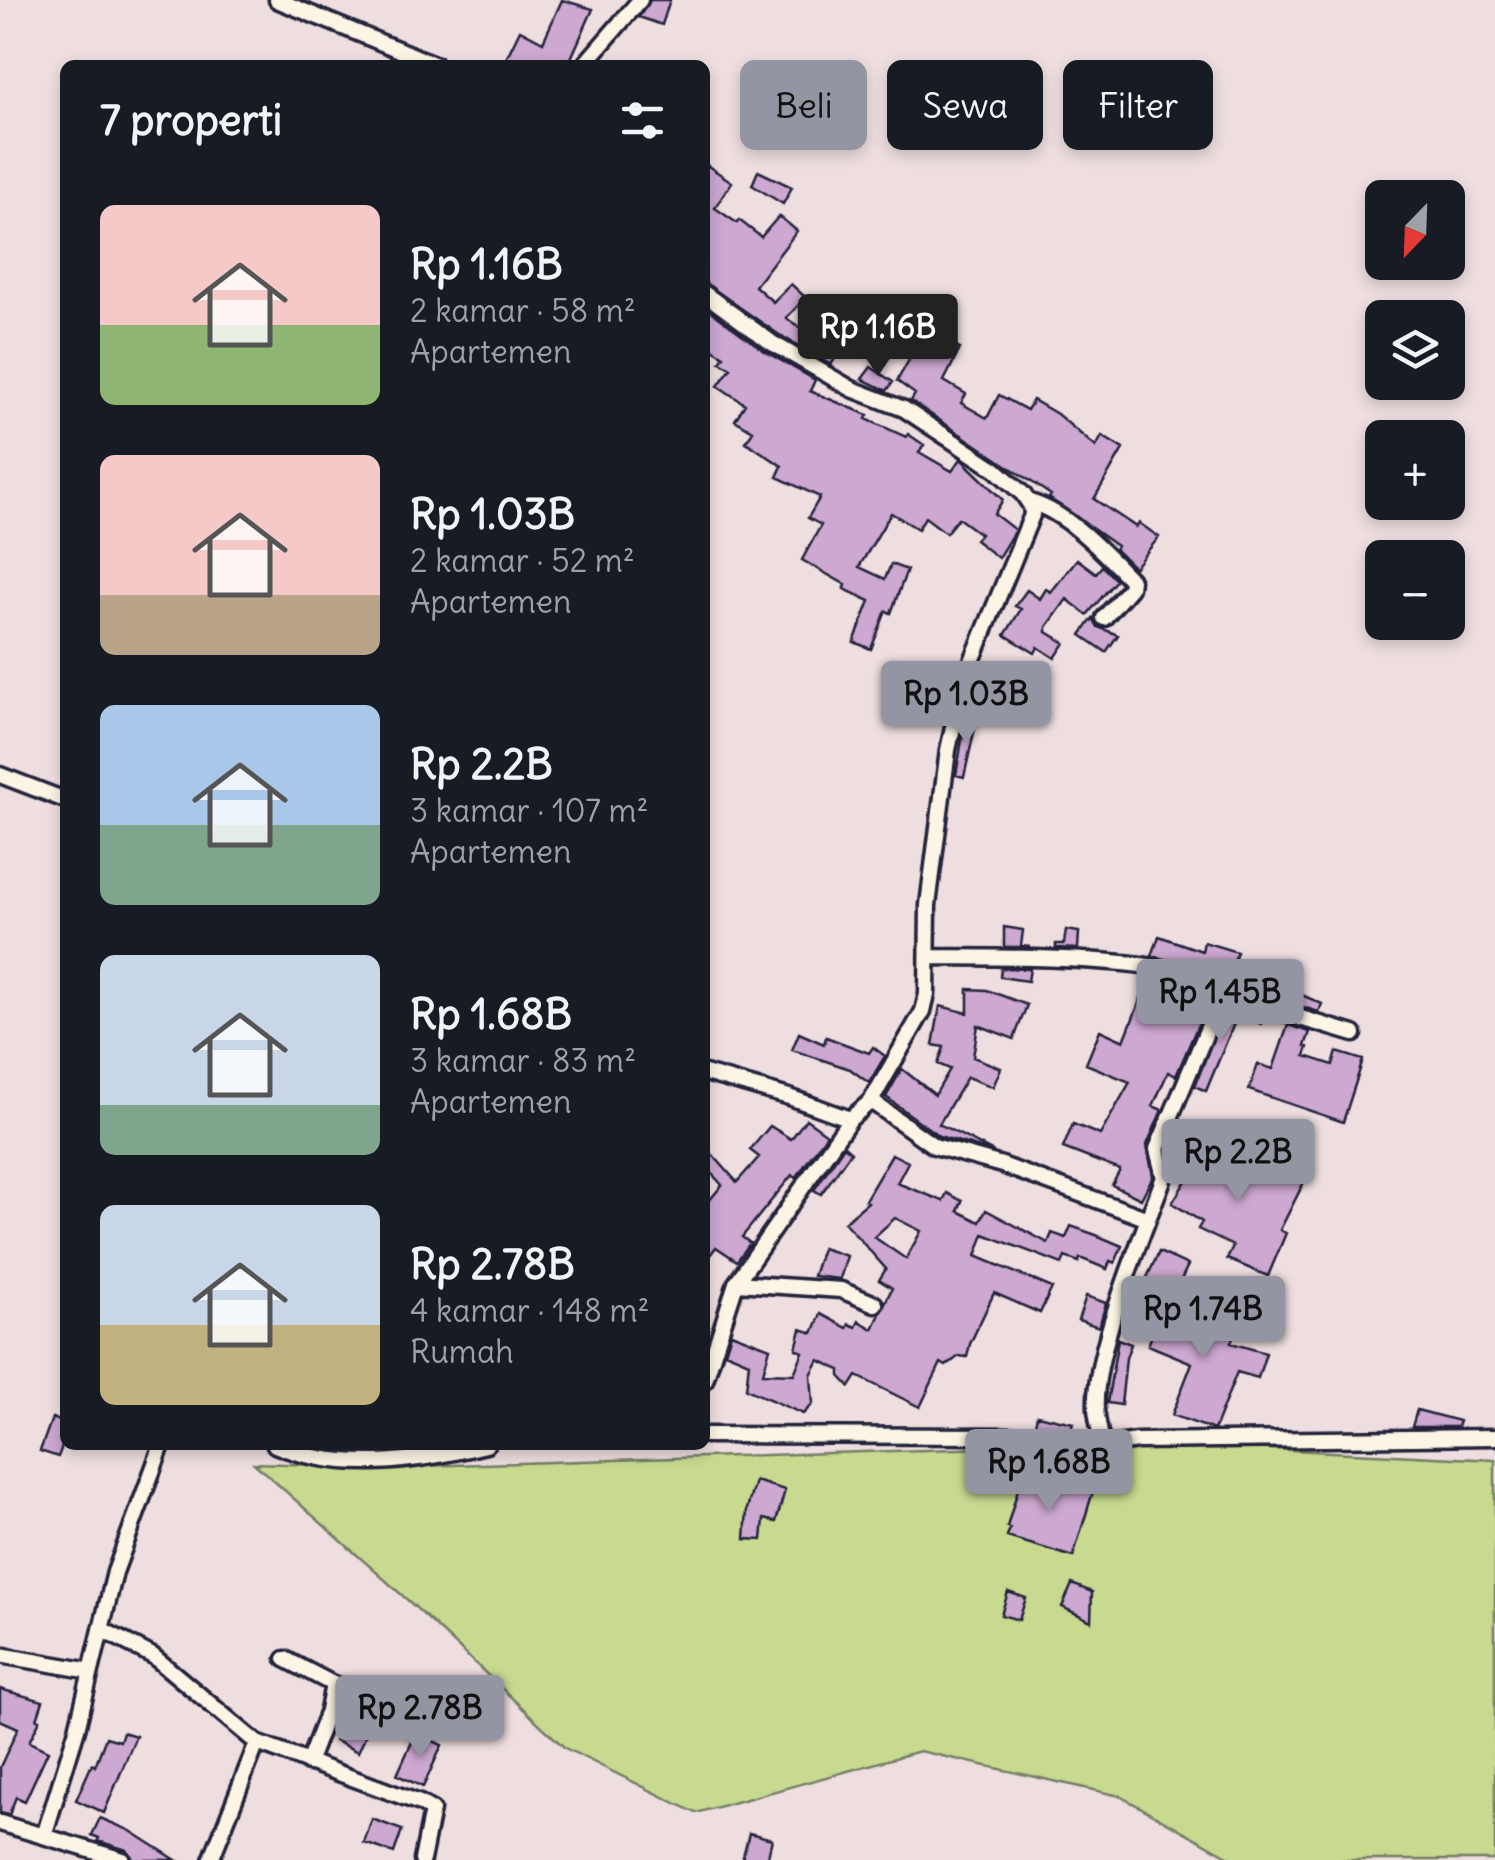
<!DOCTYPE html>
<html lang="id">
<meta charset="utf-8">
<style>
body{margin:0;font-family:Delius,sans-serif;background:#20242c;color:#f1f3f6;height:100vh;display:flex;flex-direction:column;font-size:38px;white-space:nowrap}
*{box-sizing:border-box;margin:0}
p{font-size:32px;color:#9ea1a6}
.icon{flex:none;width:55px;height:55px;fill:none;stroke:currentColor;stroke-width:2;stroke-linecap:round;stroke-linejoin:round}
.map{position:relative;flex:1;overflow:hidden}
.drawer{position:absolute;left:60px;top:60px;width:650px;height:1390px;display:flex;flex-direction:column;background:#171b24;border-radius:15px;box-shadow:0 5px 15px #0003}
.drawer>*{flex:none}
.hud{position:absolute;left:740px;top:60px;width:605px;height:90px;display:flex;gap:20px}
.needle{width:65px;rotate:203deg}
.buttons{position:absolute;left:1365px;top:180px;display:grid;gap:20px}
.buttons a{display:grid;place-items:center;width:100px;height:100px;border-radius:15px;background:#171b24;box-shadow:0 5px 15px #0003;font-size:50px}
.price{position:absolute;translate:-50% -85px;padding:0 22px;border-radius:10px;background:#9495a2;color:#111;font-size:32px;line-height:65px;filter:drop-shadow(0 2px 5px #0008)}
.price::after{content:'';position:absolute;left:50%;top:60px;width:30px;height:22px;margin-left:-15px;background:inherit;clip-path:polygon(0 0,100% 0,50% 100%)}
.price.current{background:#222;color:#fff}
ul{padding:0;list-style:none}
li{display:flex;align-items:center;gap:30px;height:250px;padding:0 40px}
li span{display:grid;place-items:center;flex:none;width:280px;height:200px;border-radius:15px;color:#555}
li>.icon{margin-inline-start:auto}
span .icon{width:120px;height:120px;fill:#fffc;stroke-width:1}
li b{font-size:42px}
h2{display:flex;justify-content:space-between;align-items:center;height:120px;padding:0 40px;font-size:42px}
.tag{padding:0 35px;border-radius:15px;background:#171b24;box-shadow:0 5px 15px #0003;font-size:35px;line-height:90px}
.tag.current{background:#9495a2;color:#111}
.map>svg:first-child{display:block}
.green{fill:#c7da8f;stroke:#747e65;stroke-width:2.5}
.building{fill:#cda8d1;stroke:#22223b;stroke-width:2.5;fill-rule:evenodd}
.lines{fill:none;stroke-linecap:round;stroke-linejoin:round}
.street-casing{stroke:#22223b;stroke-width:21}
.street{stroke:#fcf5e5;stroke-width:14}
</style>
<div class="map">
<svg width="1495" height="1860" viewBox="0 0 1495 1860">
<rect width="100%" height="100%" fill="#eededf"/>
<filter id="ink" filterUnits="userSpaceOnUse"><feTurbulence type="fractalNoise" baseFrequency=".01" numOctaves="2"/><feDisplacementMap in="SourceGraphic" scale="20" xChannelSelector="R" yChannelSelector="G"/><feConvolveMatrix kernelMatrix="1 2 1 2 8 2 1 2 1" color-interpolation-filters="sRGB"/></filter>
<g filter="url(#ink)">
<path class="green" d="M1146,1443L1495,1460V1860H1235L1120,1796L920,1751L696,1813L565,1748L412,1604L254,1463L391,1467Z"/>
<path class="building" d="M562,0L593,9L568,65H503L520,30L543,42Z
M650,0H670L662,25L639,17Z
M705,164L732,182L715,208L737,223L739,220L761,237L779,216L797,231L755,286L773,302L791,284L806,298L786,318L823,343L827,336L843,345L831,365L778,334L705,283Z
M758,171L792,187L783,204L752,185Z
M705,307L766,352L815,380L810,391L868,415L866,419L906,437L908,434L924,445L919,452L952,471L961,459L1003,500L994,514L1015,530L998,558L975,540L980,534L958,518L946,533L925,517L918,529L891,513L859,567L885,579L891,564L907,570L891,613L886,611L871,649L854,642L870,601L844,589L846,585L802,560L821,525L808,518L820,497L777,477L782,466L746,442L753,431L735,420L745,404L718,386L731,368L720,362L724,356L705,344Z
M921,339L938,348L942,340L960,349L944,381L966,394L961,403L987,418L999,395L1027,410L1033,400L1057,414L1096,447L1102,436L1123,449L1094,499L1136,527L1139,523L1159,537L1134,568L1115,549L1117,546L1049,498L1051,495L911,401L915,394L897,381Z
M871,367L893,382L887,391L862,379Z
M1077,559L1096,573L1102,566L1116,580L1087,615L1067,599L1047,627V632L1065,643L1055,658L1038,647L1035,653L1005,635L1021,609L1015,606L1027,590L1040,599L1046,589L1051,592Z
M1093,618L1098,627L1118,635L1106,652L1081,635Z
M966,717L977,719L964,777L956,775Z
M1004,927L1023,930L1021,946L1031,947H1004Z
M1066,930L1079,932L1078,949L1056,948V944H1064Z
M1159,936L1202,951L1204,942L1237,952L1233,964L1322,1004L1319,1012L1222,983L1205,970L1152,956Z
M1001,968L1030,969L1028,981L1000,977Z
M1149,978L1196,989L1206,997L1203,1013L1176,1076L1168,1072L1153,1106L1162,1110L1147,1145L1153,1176L1141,1199L1112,1185L1120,1170L1063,1148L1073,1124L1100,1135L1130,1082L1086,1064L1100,1030L1124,1041Z
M968,989L987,990L1027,1005L1014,1039L978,1025L973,1057L1001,1068L993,1087L967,1077L939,1124L994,1152L939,1136L886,1097L902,1069L935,1095L950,1069L938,1064L944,1047L933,1045L940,1006L968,1013Z
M1225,1007L1264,1018L1261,1024L1238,1014L1206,1091L1195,1086Z
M1288,1025L1310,1032L1305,1046L1308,1047L1305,1056L1333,1065L1337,1052L1363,1060L1343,1122L1249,1090L1258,1064L1273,1069Z
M799,1033L824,1044L826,1037L869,1053L873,1047L885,1056L869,1083L850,1069L792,1050Z
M806,1119L827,1134L796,1178L792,1175L742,1237L750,1243L737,1261L716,1247L705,1262V1206L722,1185L705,1166V1146L737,1182L759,1157L750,1150L770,1126L791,1139Z
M1181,1120L1193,1126L1178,1156L1219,1182L1237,1149L1304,1182L1280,1230L1286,1233L1268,1276L1227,1259L1233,1246L1198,1229L1202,1222L1172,1203L1187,1179L1173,1171L1168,1150Z
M844,1146L851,1152L821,1194L814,1190Z
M892,1154L908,1162L897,1183L943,1201L947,1193L962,1201L958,1211L980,1222L986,1210L1048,1243L1052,1233L1066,1238L1071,1226L1096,1235L1122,1246L1115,1263L1110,1261L1107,1269L1080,1258L1079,1262L1065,1257L1062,1264L984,1234L976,1256L1052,1288L1040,1313L994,1293L970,1344L967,1357L959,1356L946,1366L941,1363L920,1407L857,1376L850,1387L840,1376V1370L819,1360L811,1375L813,1404L803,1414L746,1389L749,1362L725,1352L731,1333L770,1348L763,1373L794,1374L803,1352L796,1349L801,1329L813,1333L821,1314L847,1328L849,1324L856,1327L859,1321L873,1329L892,1288L879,1280L886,1269L844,1222L868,1202L865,1200ZM895,1218L921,1231L906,1259L874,1237Z
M822,1248L847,1256L840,1279L813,1276Z
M1159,1252L1188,1265L1172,1299L1143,1286Z
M1086,1296L1106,1303L1099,1327L1078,1320Z
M1168,1298L1202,1312L1199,1319L1236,1330L1231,1343L1266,1353L1258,1378L1237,1372L1214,1430L1172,1415L1192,1363L1148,1345Z
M1118,1339L1131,1344L1126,1358L1121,1405L1107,1403Z
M1417,1410L1459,1421L1457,1427H1412Z
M1037,1415L1073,1423L1069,1437L1034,1430Z
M52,1418L65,1423V1439L58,1457L40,1451Z
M1023,1472L1074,1487L1076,1482L1094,1488L1073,1557L1007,1537L1010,1528L1007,1527Z
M755,1481L785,1490L776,1522L764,1519L762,1540L745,1539L747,1509Z
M1072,1584L1092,1592L1091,1621L1062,1607Z
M1008,1592L1026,1598L1019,1620L1001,1615Z
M0,1689L43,1701L37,1719L40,1720L29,1742L48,1751L25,1801L16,1797L9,1815L0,1813V1767L18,1728L0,1720Z
M344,1721L367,1732L358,1752L335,1741Z
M123,1732L136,1736L104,1813L76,1800L92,1764L95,1766L106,1737L120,1741Z
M416,1733L442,1745L423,1787L397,1775Z
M100,1818L129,1830L176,1860H133L127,1850L98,1841L99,1838L92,1835Z
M372,1819L402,1830L394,1853L364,1843Z
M749,1833L772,1839L767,1860H742Z"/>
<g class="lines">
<defs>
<path id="street" d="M277,0L436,65
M584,65L640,0
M705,294L772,343L852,389L904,409L995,469L1023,494L1031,506L1032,515L963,683L948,750L928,905L927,994L923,1011L871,1101L850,1119L736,1283L705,1380
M1029,502C1066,511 1104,553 1131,580L1130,588L1104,618
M0,775L65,800
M928,957C975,958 1200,952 1217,993L1354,1034
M705,1073L789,1097L850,1119
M871,1101L934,1146L1002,1165L1148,1219C1130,1267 1093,1360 1096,1409C1097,1422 1101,1435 1103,1448
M1148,1219L1164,1177L1157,1149L1213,1016L1217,993
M736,1283L841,1290L875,1304
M705,1435L1012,1436L1078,1450L1137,1441L1495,1437
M275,1445C344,1473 415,1462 486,1445
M101,1629L153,1656L257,1743L420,1803L432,1810L422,1860
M0,1655L91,1671
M285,1659L333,1684
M308,1763L328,1711L333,1684L425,1711
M0,1823L123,1860
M44,1836L77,1729L115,1572L162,1445
M211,1860L257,1743"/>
</defs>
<use href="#street" class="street-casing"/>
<use href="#street" class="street"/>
</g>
</g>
</svg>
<div class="buttons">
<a><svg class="needle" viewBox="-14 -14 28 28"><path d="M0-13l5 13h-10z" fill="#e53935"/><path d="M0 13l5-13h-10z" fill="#9ea1a6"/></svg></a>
<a><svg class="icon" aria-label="layers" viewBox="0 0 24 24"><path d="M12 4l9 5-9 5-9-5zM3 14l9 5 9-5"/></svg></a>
<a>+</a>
<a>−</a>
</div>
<b class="price current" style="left:878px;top:379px">Rp 1.16B</b>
<b class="price" style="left:966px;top:746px">Rp 1.03B</b>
<b class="price" style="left:1220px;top:1044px">Rp 1.45B</b>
<b class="price" style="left:1238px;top:1204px">Rp 2.2B</b>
<b class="price" style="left:1203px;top:1361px">Rp 1.74B</b>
<b class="price" style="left:1049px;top:1514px">Rp 1.68B</b>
<b class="price" style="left:420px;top:1760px">Rp 2.78B</b>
<div class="hud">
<a class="tag current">Beli</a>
<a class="tag">Sewa</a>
<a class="tag">Filter</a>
</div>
<section class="drawer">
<h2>7 properti<svg class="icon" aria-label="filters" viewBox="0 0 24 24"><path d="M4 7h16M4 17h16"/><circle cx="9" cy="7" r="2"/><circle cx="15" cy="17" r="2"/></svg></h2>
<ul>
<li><span style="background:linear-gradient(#f6c9c9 60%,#8fb573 0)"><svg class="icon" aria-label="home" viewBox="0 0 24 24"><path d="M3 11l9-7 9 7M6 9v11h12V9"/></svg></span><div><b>Rp 1.16B</b><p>2 kamar · 58 m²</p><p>Apartemen</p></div></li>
<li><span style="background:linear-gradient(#f6c9c9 70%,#b9a48a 0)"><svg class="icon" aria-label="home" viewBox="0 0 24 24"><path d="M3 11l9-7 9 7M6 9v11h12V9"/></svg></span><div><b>Rp 1.03B</b><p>2 kamar · 52 m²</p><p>Apartemen</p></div></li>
<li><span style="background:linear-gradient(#a9c7e8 60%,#7fa58c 0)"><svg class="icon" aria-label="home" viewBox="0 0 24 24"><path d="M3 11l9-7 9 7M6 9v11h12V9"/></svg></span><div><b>Rp 2.2B</b><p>3 kamar · 107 m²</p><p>Apartemen</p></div></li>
<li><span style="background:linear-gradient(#c9d6e8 75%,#7fa58c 0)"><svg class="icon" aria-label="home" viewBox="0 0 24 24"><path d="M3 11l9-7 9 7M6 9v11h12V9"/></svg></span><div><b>Rp 1.68B</b><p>3 kamar · 83 m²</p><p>Apartemen</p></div></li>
<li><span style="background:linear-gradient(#c9d6e8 60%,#c2b280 0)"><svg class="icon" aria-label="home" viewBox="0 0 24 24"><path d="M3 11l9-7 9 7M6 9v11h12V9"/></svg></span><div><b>Rp 2.78B</b><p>4 kamar · 148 m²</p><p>Rumah</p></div></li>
</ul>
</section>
</div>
